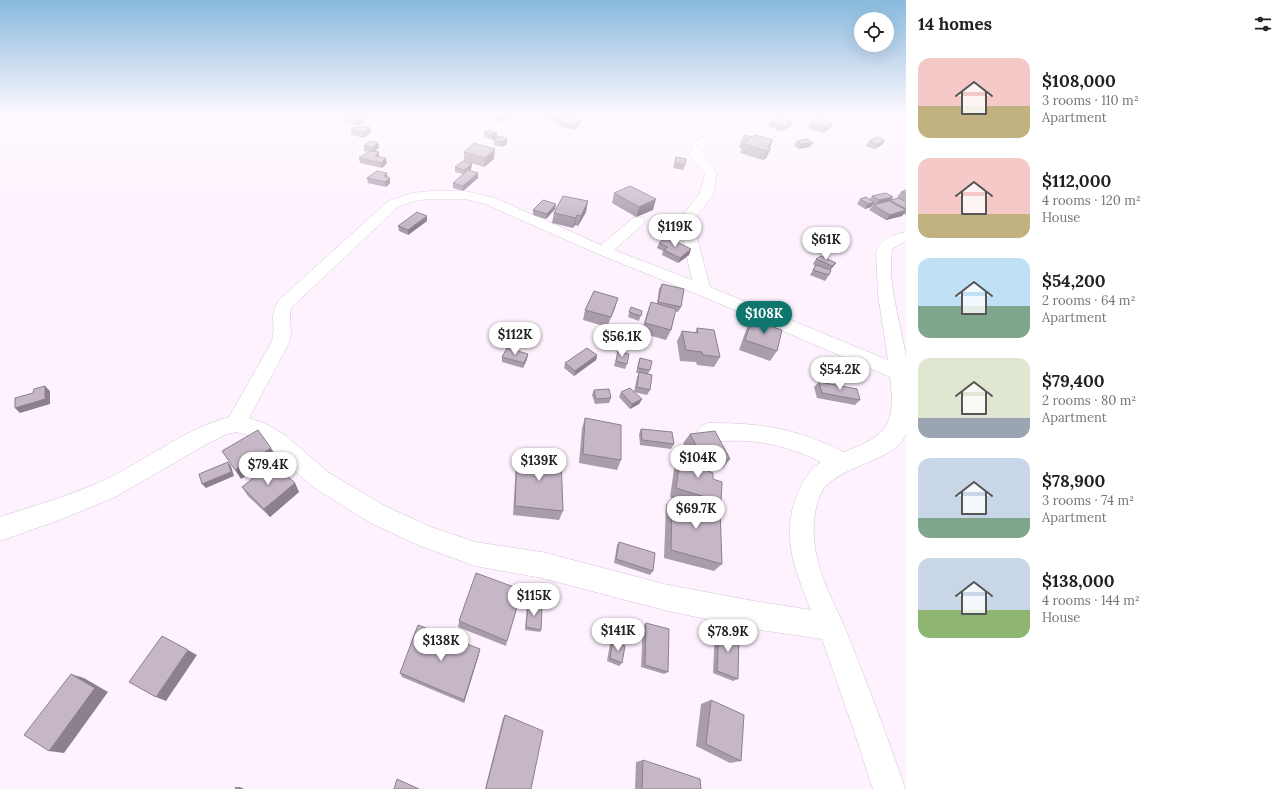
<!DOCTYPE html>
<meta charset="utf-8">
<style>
body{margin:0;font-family:Lora,serif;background:#f2f2f2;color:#202124;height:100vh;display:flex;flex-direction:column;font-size:15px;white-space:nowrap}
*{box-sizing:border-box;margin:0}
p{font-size:13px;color:#757577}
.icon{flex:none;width:22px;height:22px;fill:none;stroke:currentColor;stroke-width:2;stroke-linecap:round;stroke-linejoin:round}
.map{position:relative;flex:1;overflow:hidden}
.drawer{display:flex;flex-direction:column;background:#fff;width:380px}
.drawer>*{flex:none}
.fabs{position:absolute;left:854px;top:12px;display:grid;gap:8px}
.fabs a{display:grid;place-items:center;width:40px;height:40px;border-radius:50%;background:#fff;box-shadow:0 4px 16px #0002;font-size:20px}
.price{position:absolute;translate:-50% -34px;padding:0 9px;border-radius:14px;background:#fff;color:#222;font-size:13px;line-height:26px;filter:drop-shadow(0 1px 2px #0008)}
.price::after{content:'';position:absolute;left:50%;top:24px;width:12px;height:9px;margin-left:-6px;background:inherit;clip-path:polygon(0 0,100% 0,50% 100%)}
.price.selected{background:#0f766e;color:#fff}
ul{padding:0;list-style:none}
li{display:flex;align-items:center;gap:12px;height:100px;padding:0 12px}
li span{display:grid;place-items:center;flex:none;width:112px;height:80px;border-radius:12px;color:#555}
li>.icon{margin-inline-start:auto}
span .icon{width:48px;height:48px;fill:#fffc;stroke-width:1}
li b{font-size:17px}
h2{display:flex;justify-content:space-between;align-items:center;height:48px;padding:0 12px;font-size:17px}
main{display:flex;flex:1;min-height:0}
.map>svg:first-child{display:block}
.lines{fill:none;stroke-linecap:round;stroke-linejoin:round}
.street-casing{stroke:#d2c4d4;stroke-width:1}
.secondary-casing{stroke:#d2c4d4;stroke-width:1}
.street{fill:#fff;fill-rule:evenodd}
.secondary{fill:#fff;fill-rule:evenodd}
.wall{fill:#aa9dab}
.shaded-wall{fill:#8b808b}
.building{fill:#c6b7c7;stroke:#8b808b}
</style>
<main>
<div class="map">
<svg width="906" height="789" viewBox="0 0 906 789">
<rect width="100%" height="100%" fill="#fef2ff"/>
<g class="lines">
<defs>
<path id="street" d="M731,116H744L704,148L702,152L717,174L713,195L697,216L694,225L710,287L888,360L878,294L876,254C879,239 893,235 906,232V241L893,248C885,274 902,329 906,357C906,372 906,390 906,405C906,414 906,425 906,433C898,462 837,464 821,493C813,509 812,535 816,553C821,581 837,608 848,635C868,686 888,737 905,789H873L853,728L822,639L754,629L668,611L542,578L475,566L418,545L371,523L313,487L269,447L251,436L236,432L225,435L207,444L115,497L62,519L0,541V517C33,506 66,497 98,483C143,463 182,430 229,417L271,343C278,325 267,319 279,300L388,201L412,193L430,191H465L495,198L601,245L633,218L638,217L643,218L645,221L643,224L614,250L692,280L680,225L683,215L699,195L705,174L692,158L690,152L695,143ZM430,199H465L485,204L598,254L697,294L890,377C896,425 888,435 844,452C794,428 763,423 708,423L701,426L697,432L701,438C715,443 732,440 747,441C774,443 797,450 821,462C811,468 805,478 800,488C779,532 794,568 811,610L754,601L668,585L542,552L475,542L431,527L387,507L329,473L285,435L264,423L249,418L289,343C294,329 287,319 292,307L398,207L414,201Z"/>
<path id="secondary" d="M10,116H24L4,132L0,133V123Z"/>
</defs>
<use href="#street" class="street-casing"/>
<use href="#secondary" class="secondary-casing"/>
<use href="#street" class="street"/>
<use href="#secondary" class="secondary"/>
</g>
<path class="wall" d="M488,116H511V118L500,122Z
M546,116H570L580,123L575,130L558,126V121L562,117L561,116V118L556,123L546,120Z
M771,116H783L776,118Z
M344,118L365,122L359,126L344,122Z
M770,122L790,127L780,131L768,126Z
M833,122L831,127L823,133L807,128L810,123Z
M360,128L371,132L364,138L351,135V130Z
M484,132L497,138L492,140L484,137Z
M743,137H752L770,148L766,158L763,160L740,153L742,148L739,147Z
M507,139V144L502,147L494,145V140Z
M885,140L882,145L874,149L866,146L869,141Z
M797,141L810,147L799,149L794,146Z
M378,143L379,147L375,152H379V157L387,163L382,168L360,163L359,158L368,152L364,151V146Z
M464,152L494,159L484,167L464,161Z
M676,157L685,165L683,170L673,168Z
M472,164L471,169L470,171L478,173V178L463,191L453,188V183L463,174L455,172V167Z
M388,177L390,178V183L386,187L368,183L367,178Z
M906,190V201L902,200L906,202V214L903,215L902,216L886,220L869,210L873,205L874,204H873L871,207L865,209L857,204L860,199H870L872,196L893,197L891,200L899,198L897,197L901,192Z
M614,193L653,210L636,217L612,203Z
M588,201L586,212L578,226L575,225L573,228L552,223L554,213Z
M556,204L555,209L546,219L533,215V210Z
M427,216V221L408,235L399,231L398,226Z
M659,243L691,249L689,255L678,263L662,255L663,251L657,248Z
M816,259L836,263L830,270L829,275L825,281L810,275L815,266L813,264Z
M662,284L681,307L678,312L675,311L671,330L666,340L641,333L647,313L651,302L657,304L659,289Z
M631,307L642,311L639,321L628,317Z
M615,308L607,327L583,320L585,310Z
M752,320L777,351L770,361L739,350L746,330Z
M697,328L720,357L714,367L697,365L696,362L680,361L677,341L682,331L695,333Z
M618,351L627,364L625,369L614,366Z
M528,354L527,359L523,368L502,362V357Z
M597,355L596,360L574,376L564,368L565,363Z
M640,358L650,370L648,374L650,390L647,395L634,392L637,377L639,373H636L638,363Z
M819,382L860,400L855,405L817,398L814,387Z
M594,390L611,398L609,403L595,404L592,395Z
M621,392L642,399L639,404L630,409L619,397Z
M585,418L621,460L617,470L579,463L582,428Z
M641,429L674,444L671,449L640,445L639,434Z
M690,434L730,459L723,468L705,470L713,479L721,502L716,507L722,564L714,571L664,558L666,505L672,497H670L675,462L681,453L690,456L683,443Z
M517,453L563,511L559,520L513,515L516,463Z
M295,483L299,492L270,517L248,496L242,487Z
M619,542L653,571L650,575L614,563L617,545Z
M528,604L541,630L540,632L525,630L527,607Z
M459,621L507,641L506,646L458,627Z
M646,623L668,672L664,674L641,667L643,626Z
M719,627L738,679L733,681L713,673L715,630Z
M613,641L622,663L619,666L607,661L610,644Z
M479,654L464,703L402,677L400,673Z
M711,700L741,761L730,763L696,746L701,704Z
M505,715L531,789H485L503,718Z
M643,760L701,789H635L636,762Z"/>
<path class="shaded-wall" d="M504,116H511V118L500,122L501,117Z
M559,116H561V118L556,123V118Z
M777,116H783L776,118Z
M364,118L365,122L359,126L358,121Z
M581,119L580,123L575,130V125Z
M793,122L790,127L780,131L782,127Z
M833,122L831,127L823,133L825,128Z
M370,127L371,132L364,138V133Z
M497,133V138L492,140V135Z
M507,139V144L502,147L503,142Z
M773,140L769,149L767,147Z
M885,140L882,145L874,149L877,144Z
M378,143L379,147L373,153L372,148Z
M813,143L810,147L799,149L801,144Z
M771,148L766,158L763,160L768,151Z
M495,149L494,159L484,167L485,158Z
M379,152V157L375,156Z
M386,158L387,163L382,168L381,163Z
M472,164L471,169L464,175V170Z
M387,173L388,178L384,176Z
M478,173V178L463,191V186Z
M390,178V183L386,187L385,182Z
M893,197L888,203L876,206L879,200Z
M656,199L653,210L636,217L639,207Z
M588,201L586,212L578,226L581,216Z
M874,202L871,207L865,209L868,204Z
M556,204L555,209L546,219L547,214Z
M906,210L902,216L886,220L890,215Z
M577,215L575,225L573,228L576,218Z
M427,216V221L408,235V230Z
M691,249L689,255L678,263L680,258Z
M836,263L832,268L828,272L832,266Z
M618,298L615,308L607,327L611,317Z
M528,354L527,359L523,368L524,363Z
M597,355L596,360L574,376L575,371Z
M45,386L50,391V404L20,413L15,408Z
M642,399L639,404L630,409L632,404Z
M271,448L276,457L241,479L235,470Z
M228,462L231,466L234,476L206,488L202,484Z
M295,483L299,492L270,517L264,509Z
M480,649L479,654L464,703V700Z
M188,650L197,655L166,701L156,697Z
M71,674L84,678L108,692L64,753L49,751Z
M236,787H240L244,789H240Z"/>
<path class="building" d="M346,116H358L364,118L358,121L344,118Z
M548,116H559L556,118Z
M563,116H570L581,119L575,125L558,121Z
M780,117L793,122L782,127L770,122Z
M818,117L833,122L825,128L810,123Z
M363,126L370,127L364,133L351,130L354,127L360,128Z
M489,130L497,133L492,135L484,132Z
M745,135L752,137L755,135L773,140L767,147L771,148L768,151L744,144L749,139L743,137Z
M499,136L507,139L503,142L494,140Z
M877,137L885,140L877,144L869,141Z
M808,139L813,143L801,144L797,141Z
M370,141L378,143L372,148L364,146Z
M474,143L495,149L485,158L464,152Z
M370,151L379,152L375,156L386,158L381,163L359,158Z
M676,157L686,159L685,165L675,163Z
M463,161L472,164L464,170L455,167Z
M468,170L478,173L463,186L453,183Z
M377,171L387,173L384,176L390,178L385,182L367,178Z
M630,186L656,199L639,207L614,193Z
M906,190V194L901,192Z
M886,193L893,197L879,200L872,196Z
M563,196L588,201L581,216L577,215L576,218L554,213Z
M866,197L874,202L868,204L860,199Z
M899,198L906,202V209L890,200Z
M543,200L556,204L547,214L533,210Z
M889,201L906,210L890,215L873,205Z
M417,212L427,216L408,230L398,226Z
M667,237L691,249L680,258L664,250L668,247L659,243Z
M821,256L836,263L832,266L816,259Z
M816,265L831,270L829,275L813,270Z
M662,284L684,289L681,307L658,302Z
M594,291L618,298L611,317L585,310Z
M651,302L676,309L671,330L645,323Z
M631,307L642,311L641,316L629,312Z
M752,320L782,330L777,351L745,340Z
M697,328L714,330L720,357L703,355L702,352L686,350L682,331L698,333Z
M507,348L528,354L524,363L502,357Z
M587,348L597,355L575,371L565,363Z
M618,351L629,354L627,364L616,361Z
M640,358L652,361L650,370L638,368Z
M639,372L652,375L650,390L637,387Z
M819,382L857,389L860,400L822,393Z
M45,386V399L15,408V398L33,393L34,389Z
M630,388L642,399L632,404L621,392Z
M609,389L611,398L596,399L594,390Z
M585,418L621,425V460L583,454Z
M641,429L672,432L674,444L642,440Z
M258,430L271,448L235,470L222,451Z
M715,431L730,459L704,461L690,434Z
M517,453L561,458L563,511L515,506Z
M681,453L697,458L696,464L705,467V470L713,473V479L722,482L721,502L676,488Z
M228,462L231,472L202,484L199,474Z
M272,463L295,483L264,509L242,487Z
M672,497L720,508L722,564L671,550Z
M619,542L655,553L653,571L616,559Z
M476,573L522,590L507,641L459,621Z
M528,604L542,606L541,630L526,627Z
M646,623L669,629L668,672L645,665Z
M418,625L480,649L464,700L400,673Z
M719,627L739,634L738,679L717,671Z
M162,636L188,650L156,697L129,682Z
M613,641L625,646L622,663L610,658Z
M71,674L95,688L49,751L24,735Z
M711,700L744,715L741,761L706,744Z
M505,715L543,731L531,789H487L486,788Z
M643,760L700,779L701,789H642Z
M397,779L419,789H394Z
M236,787L240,789H235Z"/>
<linearGradient id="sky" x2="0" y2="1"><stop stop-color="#88bade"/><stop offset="0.51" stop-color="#fff9ff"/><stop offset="1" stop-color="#fff9ff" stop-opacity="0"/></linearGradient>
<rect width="906" height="226" fill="url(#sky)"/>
</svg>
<div class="fabs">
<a><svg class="icon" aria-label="locate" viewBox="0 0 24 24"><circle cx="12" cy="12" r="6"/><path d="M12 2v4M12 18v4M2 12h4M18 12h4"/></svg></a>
</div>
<b class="price" style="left:675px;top:248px">$119K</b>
<b class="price" style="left:826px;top:261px">$61K</b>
<b class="price selected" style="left:764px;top:335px">$108K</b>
<b class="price" style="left:515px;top:356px">$112K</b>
<b class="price" style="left:622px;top:358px">$56.1K</b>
<b class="price" style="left:840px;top:391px">$54.2K</b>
<b class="price" style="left:698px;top:479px">$104K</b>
<b class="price" style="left:539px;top:482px">$139K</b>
<b class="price" style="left:268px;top:486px">$79.4K</b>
<b class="price" style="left:696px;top:530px">$69.7K</b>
<b class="price" style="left:534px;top:617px">$115K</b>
<b class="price" style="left:618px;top:652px">$141K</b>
<b class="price" style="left:728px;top:653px">$78.9K</b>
<b class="price" style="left:441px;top:662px">$138K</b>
</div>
<section class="drawer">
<h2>14 homes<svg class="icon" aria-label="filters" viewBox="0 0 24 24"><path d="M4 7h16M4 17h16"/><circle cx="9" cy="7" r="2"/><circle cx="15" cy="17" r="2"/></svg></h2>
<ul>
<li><span style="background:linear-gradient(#f6c9c9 60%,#c2b280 0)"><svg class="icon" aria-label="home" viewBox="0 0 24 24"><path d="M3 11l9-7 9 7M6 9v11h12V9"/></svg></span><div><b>$108,000</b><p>3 rooms · 110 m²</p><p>Apartment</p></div></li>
<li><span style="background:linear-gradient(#f6c9c9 70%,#c2b280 0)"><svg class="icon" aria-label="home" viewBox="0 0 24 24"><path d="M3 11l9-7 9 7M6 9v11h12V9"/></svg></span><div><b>$112,000</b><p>4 rooms · 120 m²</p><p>House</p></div></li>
<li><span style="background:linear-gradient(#bfe0f5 60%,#7fa58c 0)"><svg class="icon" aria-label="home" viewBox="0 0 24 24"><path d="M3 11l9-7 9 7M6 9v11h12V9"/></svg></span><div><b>$54,200</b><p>2 rooms · 64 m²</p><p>Apartment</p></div></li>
<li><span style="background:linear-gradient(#dfe7d0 75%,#9aa5b1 0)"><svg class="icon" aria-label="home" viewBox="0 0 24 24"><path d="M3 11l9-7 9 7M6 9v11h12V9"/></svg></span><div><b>$79,400</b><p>2 rooms · 80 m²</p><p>Apartment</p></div></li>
<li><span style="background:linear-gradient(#c9d6e8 75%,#7fa58c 0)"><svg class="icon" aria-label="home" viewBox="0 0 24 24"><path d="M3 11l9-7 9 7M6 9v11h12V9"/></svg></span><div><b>$78,900</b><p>3 rooms · 74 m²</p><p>Apartment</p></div></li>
<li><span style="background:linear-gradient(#c9d6e8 65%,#8fb573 0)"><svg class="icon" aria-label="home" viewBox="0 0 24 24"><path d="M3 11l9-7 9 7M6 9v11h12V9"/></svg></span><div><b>$138,000</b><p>4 rooms · 144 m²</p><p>House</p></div></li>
</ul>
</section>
</main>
